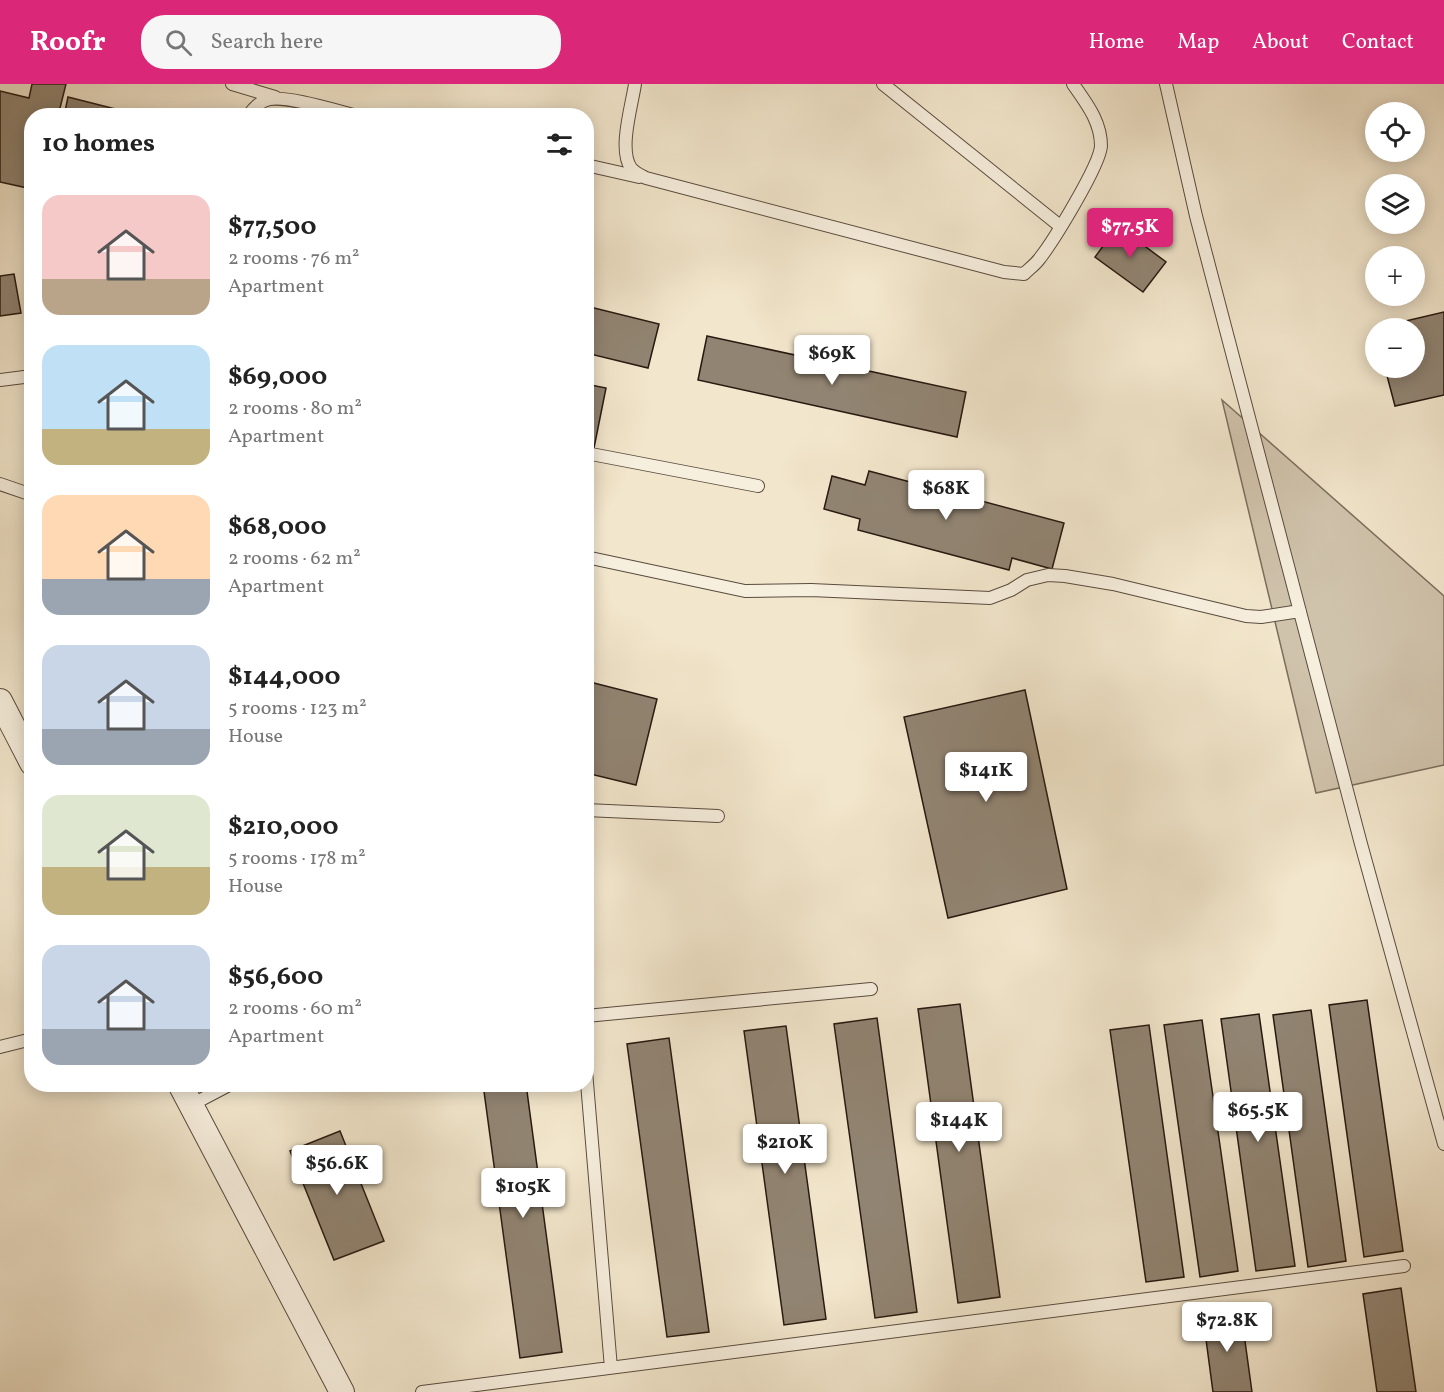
<!DOCTYPE html>
<meta charset="utf-8">
<style>
body{margin:0;font-family:Vollkorn,serif;background:#f6f6f6;color:#222;height:100vh;display:flex;flex-direction:column;font-size:22px;white-space:nowrap}
*{box-sizing:border-box;margin:0}
p{font-size:20px;color:#767676}
.icon{flex:none;width:33px;height:33px;fill:none;stroke:currentColor;stroke-width:2;stroke-linecap:round;stroke-linejoin:round}
.map{position:relative;flex:1;overflow:hidden}
.sheet{position:absolute;left:24px;top:24px;width:570px;height:984px;display:flex;flex-direction:column;background:#fff;border-radius:24px;box-shadow:0 3px 15px #0003}
.sheet>*{flex:none}
.tools{position:absolute;left:1365px;top:18px;display:grid;gap:12px}
.tools a{display:grid;place-items:center;width:60px;height:60px;border-radius:50%;background:#fff;box-shadow:0 3px 15px #0003;font-size:30px}
.price{position:absolute;translate:-50% -51px;padding:0 14px;border-radius:6px;background:#fff;color:#222;font-size:20px;line-height:39px;filter:drop-shadow(0 2px 3px #0008)}
.price::after{content:'';position:absolute;left:50%;top:36px;width:18px;height:14px;margin-left:-9px;background:inherit;clip-path:polygon(0 0,100% 0,50% 100%)}
.price.on{background:#db2777;color:#fff}
ul{padding:0;list-style:none}
li{display:flex;align-items:center;gap:18px;height:150px;padding:0 18px}
li span{display:grid;place-items:center;flex:none;width:168px;height:120px;border-radius:18px;color:#555}
li>.icon{margin-inline-start:auto}
span .icon{width:72px;height:72px;fill:#fffc;stroke-width:1}
li b{font-size:26px}
h2{display:flex;justify-content:space-between;align-items:center;height:72px;padding:0 18px;font-size:26px}
header{display:flex;align-items:center;gap:36px;box-sizing:border-box;height:84px;padding:0 30px;background:#db2777;color:#fff}
header strong{font-size:28px}
nav{display:flex;gap:33px;margin-inline-start:auto;font-size:21px}
.search{width:420px;height:54px;background:#f6f6f6;display:flex;align-items:center;gap:15px;box-sizing:border-box;padding:0 21px;border-radius:24px;color:#767676;font-size:22px}
.map>svg:first-child{display:block}
.green{fill:#d0c3ac;stroke:#7c6e5e;stroke-width:1.5}
.building{fill:#918472;stroke:#281910;stroke-width:1.5}
.lines{fill:none;stroke-linecap:round;stroke-linejoin:round}
.service-casing{stroke:#5a4c3f;stroke-width:14}
.minor-casing{stroke:#5a4c3f;stroke-width:26}
.service{stroke:#f7efde;stroke-width:12}
.minor{stroke:#f7efde;stroke-width:24}
</style>
<header>
<strong>Roofr</strong>
<div class="search"><svg class="icon" aria-label="search" viewBox="0 0 24 24"><circle cx="10" cy="10" r="6"/><path d="M15 15l6 6"/></svg>Search here</div>
<nav><a>Home</a><a>Map</a><a>About</a><a>Contact</a></nav>
</header>
<div class="map">
<svg width="1444" height="1308" viewBox="0 0 1444 1308">
<rect width="100%" height="100%" fill="#f2e6cc"/>
<filter id="stains"><feTurbulence type="fractalNoise" baseFrequency=".00333" numOctaves="4"/><feColorMatrix values="0 0 0 0 .2 0 0 0 0 .09 0 0 0 0 .02 0 0 0 .5 -.17"/></filter>
<radialGradient id="worn" r=".72"><stop offset=".6" stop-color="#630" stop-opacity="0"/><stop offset="1" stop-color="#630" stop-opacity=".3"/></radialGradient>
<path class="green" d="M1222,316L1444,512V681L1316,709Z"/>
<path class="building" d="M32,0H66L58,32H32V105L0,98V7L29,14Z
M68,13L143,32H64Z
M1118,142L1166,178L1143,208L1095,173Z
M14,190L21,229L0,232V192Z
M586,222L659,240L648,284L586,269Z
M1444,228V311L1395,322L1385,284H1414V244H1376Z
M707,252L966,308L957,353L698,296Z
M586,300L606,304L594,364L586,363Z
M869,387L1064,439L1052,485L1012,474L1009,486L858,446L860,435L824,425L832,392L865,401Z
M586,597L657,615L636,701L586,689Z
M1025,606L1067,805L948,834L904,633Z
M1367,916L1403,1167L1364,1173L1329,921Z
M960,920L1000,1213L958,1219L918,925Z
M1311,926L1346,1177L1308,1183L1273,931Z
M1259,930L1295,1182L1256,1187L1221,935Z
M877,934L917,1228L875,1234L834,940Z
M1202,936L1238,1187L1200,1193L1164,941Z
M1149,941L1184,1193L1146,1198L1110,946Z
M786,942L826,1235L784,1241L744,947Z
M669,954L709,1248L667,1253L627,960Z
M483,1000H526L562,1268L520,1274Z
M340,1047L384,1157L334,1176L290,1067Z
M1401,1204L1416,1308H1377L1363,1210Z
M1241,1228L1252,1308H1213L1203,1233Z"/>
<g class="lines">
<defs>
<path id="service" d="M232,0L275,13
M635,0C632,21 618,66 631,84C635,89 640,91 646,94L1004,188L1024,190C1029,185 1036,180 1040,174C1054,156 1100,81 1101,62C1101,37 1086,19 1073,0
M883,0L1060,142
M1166,0L1196,132L1361,760L1444,1060
M248,32C253,25 261,16 270,15C289,12 337,27 358,32
M586,81L639,93
M0,296L32,292
M586,369L758,402
M0,400L32,411
M586,473L745,507L811,506L990,514L1011,506L1027,496L1048,491L1065,492L1113,500L1246,532L1261,533L1300,527
M586,726L718,732
M586,932L871,905
M0,963L32,955
M586,987L611,1284
M191,1021L231,1000
M422,1308L1404,1182"/>
<path id="minor" d="M0,617L32,679
M180,1000L342,1308"/>
</defs>
<use href="#service" class="service-casing"/>
<use href="#minor" class="minor-casing"/>
<use href="#service" class="service"/>
<use href="#minor" class="minor"/>
</g>
<rect width="100%" height="100%" filter="url(#stains)"/>
<rect width="100%" height="100%" fill="url(#worn)"/>
</svg>
<div class="tools">
<a><svg class="icon" aria-label="locate" viewBox="0 0 24 24"><circle cx="12" cy="12" r="6"/><path d="M12 2v4M12 18v4M2 12h4M18 12h4"/></svg></a>
<a><svg class="icon" aria-label="layers" viewBox="0 0 24 24"><path d="M12 4l9 5-9 5-9-5zM3 14l9 5 9-5"/></svg></a>
<a>+</a>
<a>−</a>
</div>
<b class="price on" style="left:1130px;top:175px">$77.5K</b>
<b class="price" style="left:832px;top:302px">$69K</b>
<b class="price" style="left:946px;top:437px">$68K</b>
<b class="price" style="left:986px;top:719px">$141K</b>
<b class="price" style="left:1258px;top:1059px">$65.5K</b>
<b class="price" style="left:959px;top:1069px">$144K</b>
<b class="price" style="left:785px;top:1091px">$210K</b>
<b class="price" style="left:337px;top:1112px">$56.6K</b>
<b class="price" style="left:523px;top:1135px">$105K</b>
<b class="price" style="left:1227px;top:1269px">$72.8K</b>
<section class="sheet">
<h2>10 homes<svg class="icon" aria-label="filters" viewBox="0 0 24 24"><path d="M4 7h16M4 17h16"/><circle cx="9" cy="7" r="2"/><circle cx="15" cy="17" r="2"/></svg></h2>
<ul>
<li><span style="background:linear-gradient(#f6c9c9 70%,#b9a48a 0)"><svg class="icon" aria-label="home" viewBox="0 0 24 24"><path d="M3 11l9-7 9 7M6 9v11h12V9"/></svg></span><div><b>$77,500</b><p>2 rooms · 76 m²</p><p>Apartment</p></div></li>
<li><span style="background:linear-gradient(#bfe0f5 70%,#c2b280 0)"><svg class="icon" aria-label="home" viewBox="0 0 24 24"><path d="M3 11l9-7 9 7M6 9v11h12V9"/></svg></span><div><b>$69,000</b><p>2 rooms · 80 m²</p><p>Apartment</p></div></li>
<li><span style="background:linear-gradient(#ffd9b3 70%,#9aa5b1 0)"><svg class="icon" aria-label="home" viewBox="0 0 24 24"><path d="M3 11l9-7 9 7M6 9v11h12V9"/></svg></span><div><b>$68,000</b><p>2 rooms · 62 m²</p><p>Apartment</p></div></li>
<li><span style="background:linear-gradient(#c9d6e8 70%,#9aa5b1 0)"><svg class="icon" aria-label="home" viewBox="0 0 24 24"><path d="M3 11l9-7 9 7M6 9v11h12V9"/></svg></span><div><b>$144,000</b><p>5 rooms · 123 m²</p><p>House</p></div></li>
<li><span style="background:linear-gradient(#dfe7d0 60%,#c2b280 0)"><svg class="icon" aria-label="home" viewBox="0 0 24 24"><path d="M3 11l9-7 9 7M6 9v11h12V9"/></svg></span><div><b>$210,000</b><p>5 rooms · 178 m²</p><p>House</p></div></li>
<li><span style="background:linear-gradient(#c9d6e8 70%,#9aa5b1 0)"><svg class="icon" aria-label="home" viewBox="0 0 24 24"><path d="M3 11l9-7 9 7M6 9v11h12V9"/></svg></span><div><b>$56,600</b><p>2 rooms · 60 m²</p><p>Apartment</p></div></li>
</ul>
</section>
</div>
